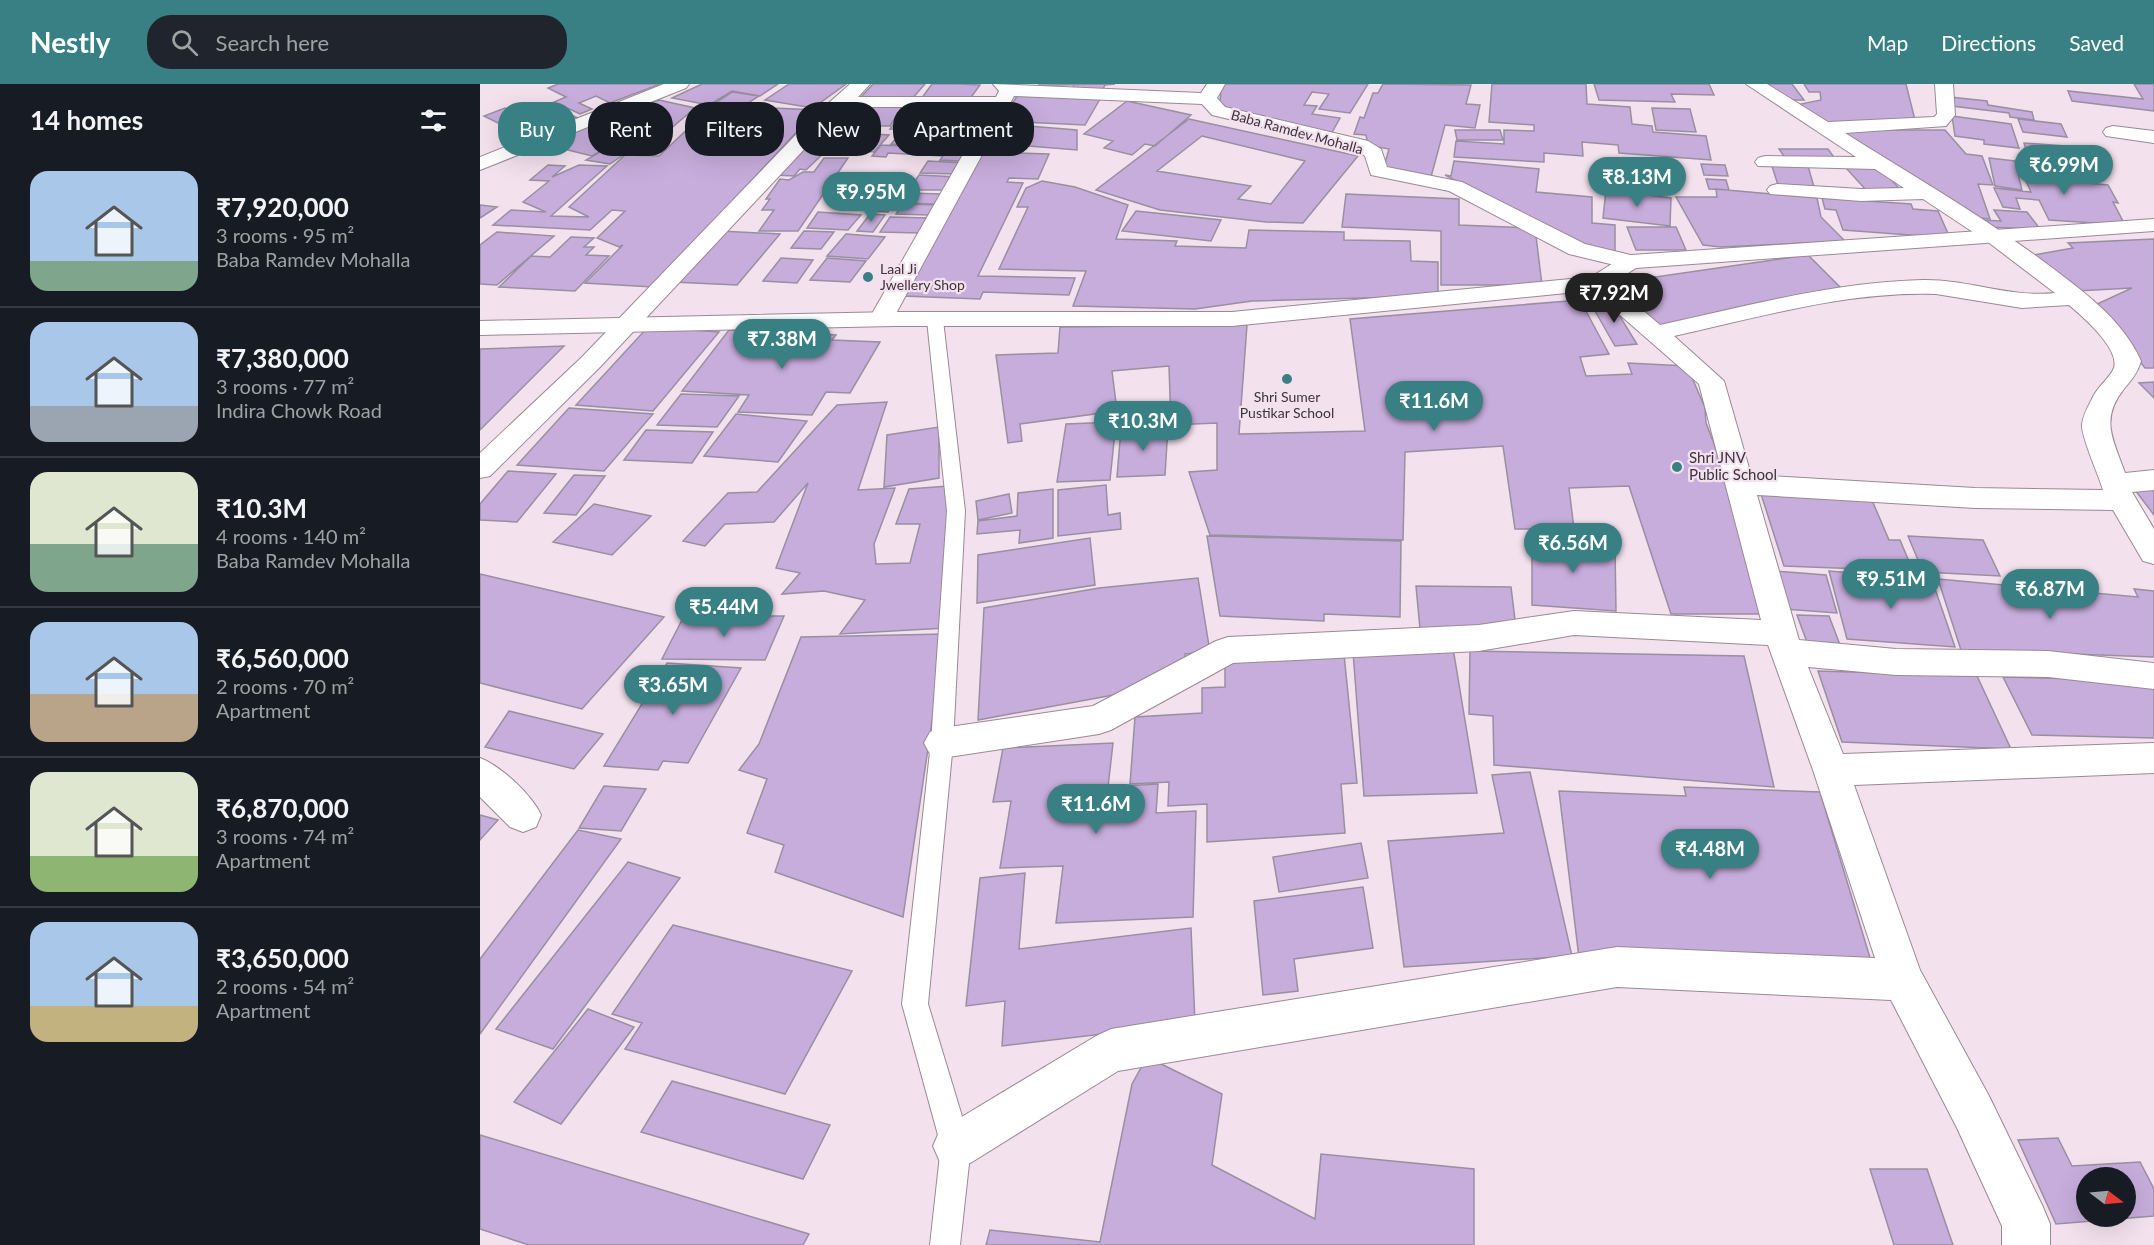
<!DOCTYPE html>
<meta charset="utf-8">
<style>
body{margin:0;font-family:Lato,sans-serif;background:#20242c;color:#f1f3f6;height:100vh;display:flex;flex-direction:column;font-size:22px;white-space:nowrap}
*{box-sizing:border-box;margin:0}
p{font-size:20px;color:#9ea1a6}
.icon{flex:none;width:33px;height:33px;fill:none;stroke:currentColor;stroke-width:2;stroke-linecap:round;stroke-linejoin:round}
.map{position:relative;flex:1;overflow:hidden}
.sheet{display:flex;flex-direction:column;background:#171b24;width:480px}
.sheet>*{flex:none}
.guide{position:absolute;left:18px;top:18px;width:570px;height:54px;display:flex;gap:12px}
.needle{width:39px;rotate:106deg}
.fabs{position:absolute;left:1596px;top:1083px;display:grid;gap:12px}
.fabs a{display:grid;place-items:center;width:60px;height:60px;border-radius:50%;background:#171b24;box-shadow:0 6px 24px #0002;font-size:30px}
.price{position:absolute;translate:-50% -51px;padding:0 14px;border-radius:21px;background:#388084;color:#fff;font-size:20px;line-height:39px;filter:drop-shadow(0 2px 3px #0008)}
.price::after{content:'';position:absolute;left:50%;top:36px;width:18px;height:14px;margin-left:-9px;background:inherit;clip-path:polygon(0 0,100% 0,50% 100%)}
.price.on{background:#222;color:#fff}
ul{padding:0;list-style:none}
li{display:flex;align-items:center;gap:18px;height:150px;padding:0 30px}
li+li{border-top:2px solid #363941}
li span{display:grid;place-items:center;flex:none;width:168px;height:120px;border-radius:18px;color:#555}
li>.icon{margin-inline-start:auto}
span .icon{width:72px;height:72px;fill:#fffc;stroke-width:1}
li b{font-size:26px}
h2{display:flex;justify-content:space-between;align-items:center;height:72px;padding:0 30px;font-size:26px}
.tag{padding:0 21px;border-radius:24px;background:#171b24;box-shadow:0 6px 24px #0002;font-size:21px;line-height:54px}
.tag.on{background:#388084;color:#fff}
header{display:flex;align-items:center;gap:36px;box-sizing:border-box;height:84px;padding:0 30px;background:#388084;color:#fff}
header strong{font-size:28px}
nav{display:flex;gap:33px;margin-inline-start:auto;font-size:21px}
.search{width:420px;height:54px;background:#20242c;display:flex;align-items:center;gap:15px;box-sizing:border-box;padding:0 21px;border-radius:24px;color:#9ea1a6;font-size:22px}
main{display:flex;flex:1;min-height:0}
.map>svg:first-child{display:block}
.building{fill:#c7addc;stroke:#988fa1;stroke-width:1.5;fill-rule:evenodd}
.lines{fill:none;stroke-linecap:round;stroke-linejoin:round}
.lane-casing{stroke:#9a8995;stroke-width:2}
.street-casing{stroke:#9a8995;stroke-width:2}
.secondary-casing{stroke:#9a8995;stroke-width:2}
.lane{fill:#fff;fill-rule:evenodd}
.street{fill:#fff;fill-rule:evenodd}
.secondary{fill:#fff;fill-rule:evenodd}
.poi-dot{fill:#388084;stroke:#f4e1ee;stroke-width:2}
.labels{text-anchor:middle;stroke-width:4.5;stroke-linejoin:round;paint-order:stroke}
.far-street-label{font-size:14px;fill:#3c3439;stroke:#f4e1ee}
.far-poi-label{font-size:14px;fill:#3c3439;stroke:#f4e1ee;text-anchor:start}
.poi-label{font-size:15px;fill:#3c3439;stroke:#f4e1ee;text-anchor:start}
</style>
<header>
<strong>Nestly</strong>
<div class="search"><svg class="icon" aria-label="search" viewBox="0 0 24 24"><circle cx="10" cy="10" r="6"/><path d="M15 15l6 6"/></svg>Search here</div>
<nav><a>Map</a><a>Directions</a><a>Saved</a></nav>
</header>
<main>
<section class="sheet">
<h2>14 homes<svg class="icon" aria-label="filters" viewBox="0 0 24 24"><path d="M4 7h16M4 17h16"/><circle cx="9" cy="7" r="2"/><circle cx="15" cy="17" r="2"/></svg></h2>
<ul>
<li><span style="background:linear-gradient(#a9c7e8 75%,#7fa58c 0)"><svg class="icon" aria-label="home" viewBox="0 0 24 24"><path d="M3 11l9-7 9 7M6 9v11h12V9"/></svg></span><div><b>₹7,920,000</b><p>3 rooms · 95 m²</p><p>Baba Ramdev Mohalla</p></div></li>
<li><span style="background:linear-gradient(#a9c7e8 70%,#9aa5b1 0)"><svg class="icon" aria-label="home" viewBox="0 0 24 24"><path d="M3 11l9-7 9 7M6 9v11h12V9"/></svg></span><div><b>₹7,380,000</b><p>3 rooms · 77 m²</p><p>Indira Chowk Road</p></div></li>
<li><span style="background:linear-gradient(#dfe7d0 60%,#7fa58c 0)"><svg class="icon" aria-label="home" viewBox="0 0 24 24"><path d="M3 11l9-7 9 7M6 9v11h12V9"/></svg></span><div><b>₹10.3M</b><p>4 rooms · 140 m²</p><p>Baba Ramdev Mohalla</p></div></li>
<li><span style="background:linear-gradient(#a9c7e8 60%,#b9a48a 0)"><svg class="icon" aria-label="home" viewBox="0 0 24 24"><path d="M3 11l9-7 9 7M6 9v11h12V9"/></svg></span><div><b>₹6,560,000</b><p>2 rooms · 70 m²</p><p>Apartment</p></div></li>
<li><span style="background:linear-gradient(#dfe7d0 70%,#8fb573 0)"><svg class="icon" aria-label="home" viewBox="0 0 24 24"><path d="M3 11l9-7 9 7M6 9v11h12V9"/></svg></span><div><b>₹6,870,000</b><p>3 rooms · 74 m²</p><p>Apartment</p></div></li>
<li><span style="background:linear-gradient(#a9c7e8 70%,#c2b280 0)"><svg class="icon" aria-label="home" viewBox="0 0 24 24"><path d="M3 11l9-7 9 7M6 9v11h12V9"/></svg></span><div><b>₹3,650,000</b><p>2 rooms · 54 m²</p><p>Apartment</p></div></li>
</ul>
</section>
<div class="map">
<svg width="1674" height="1161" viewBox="0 0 1674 1161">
<rect width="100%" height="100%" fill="#f4e1ee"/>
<path class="building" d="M78,0H180L130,19L116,12L99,19L112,25L100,30L74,18L86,13L68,4Z
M222,0H298L280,12L252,7L229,21L192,14Z
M309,0H366L333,24L285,16Z
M393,0H445L431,16L381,13Z
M452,0H478L500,1L489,16L441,15Z
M635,0L625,1L623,5H594L593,1H558Z
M741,0H888L870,29L839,25L849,10L832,8L824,21L837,22L832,30L860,34L850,52L740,23Z
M903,0L991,1L986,20L1000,21L995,44L965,41L951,93L903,86L909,65L888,61L886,51L874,50L880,33L884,34L893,9H898Z
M1012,0H1106L1107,20L1150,23L1152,40L1172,42L1173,48L1226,52L1231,76L1139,69L1138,61L1102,58L1103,72L1064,69V78L974,73L976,57L1024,60V46L1054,47V41L1009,38Z
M1114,0H1229L1234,11L1191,10L1195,18L1119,16Z
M1285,0H1312L1324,16H1304Z
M1324,0H1426L1436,40L1365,42L1342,37L1316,21L1341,16L1340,8H1329Z
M1654,0H1674V27L1592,17L1588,7L1663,15Z
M252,8L279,12L259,25L232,21Z
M538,11L620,15L605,41L520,37Z
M1470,13L1507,17L1508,21L1552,28L1554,36L1530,33L1529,29L1472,22Z
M179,16L215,24L161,70L125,64L112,72L60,59Z
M647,17L711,31L675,62L665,60L652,71L624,64L633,57L604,50Z
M64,19L100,35L79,43L43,27Z
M367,20H424L410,42H385L393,30L360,29Z
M428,20L508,22L493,47L410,45Z
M237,23L251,24L236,37L222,36Z
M272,23L337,26L173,203L105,199L143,161L139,163L117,154L145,127L132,126L110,146L13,141L31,126L66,128L43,118L69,97L50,96L68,81L85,82L72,93L99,81L127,82L71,132L109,133L89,123L145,71L179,72L216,37L256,39Z
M25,24L65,44L44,52L4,32Z
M1172,24L1210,25L1216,48L1176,46Z
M362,31L389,32L381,41L354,40Z
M1472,32L1531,40L1539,64L1504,60V56L1475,52Z
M709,35L878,72L823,139L786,138L680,126L616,106ZM722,52L825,77L791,120L758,115L771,102L677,87Z
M1538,35L1581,40L1587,53L1543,48Z
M345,40L371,43L326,86L320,85L314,92L296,91Z
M524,40L597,46V66L510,59Z
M975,46H1020L1023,56H977Z
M1357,46H1465L1486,70L1502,72L1513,101L1498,100L1510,135L1491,133Z
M422,47L495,50L489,64L411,60Z
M374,49L409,51L394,68L358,65Z
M1544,59L1585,62L1591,73L1547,69Z
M401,61L487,65L480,77L460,76L463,72L408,69L406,73L392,72Z
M1299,65H1348L1356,76L1307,77Z
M120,68L143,71L130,80L106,76Z
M503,68L569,70L558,95L529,94L527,98L543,99L498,192L595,194L589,211L503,208L500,215L423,212Z
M344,74H368L318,147H279L294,126H282L290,115H286L300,95L309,96L323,88H334Z
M1509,74L1535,77L1542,106L1515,102Z
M1536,76L1568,80L1571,85L1601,88L1607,99L1628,101L1638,119L1633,118L1645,141L1569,136L1559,116L1536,114L1540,125L1523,123L1514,104L1551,108Z
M448,77L485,79L478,90L440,89Z
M974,77L1059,85L1056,108L1112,113V139L1135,141V170L1091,159L965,91L971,92Z
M1291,79L1328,82L1334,103L1298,101Z
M1221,80L1245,81L1248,92L1224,91Z
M1398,82L1419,104L1386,106L1366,84Z
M439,91L477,93L467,106H429Z
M1226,95L1246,96L1249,106L1229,105Z
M562,97L595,103L648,121L636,155L697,157L695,162L766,164L769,146L864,148V156L930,157L931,177L958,178V212L772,217L715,225L593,222L606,187L519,185L548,123H537L546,104Z
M1236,105L1337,114L1341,133L1365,157L1241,163L1223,161L1196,113H1237Z
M1126,106L1191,114L1190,142L1123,134Z
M408,107L423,108L408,128L392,127Z
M428,109L461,110L455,120L422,119Z
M866,110L979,115V141L1055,144L1062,201H961V147L862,143Z
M1342,114L1431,120L1433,125L1458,127L1470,154L1363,146L1356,126L1345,125Z
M423,120L456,121L449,131L416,130Z
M0,121L17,123L0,134Z
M1514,126L1547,128L1560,145L1504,143L1500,136L1521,137Z
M656,127L741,136L731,157L642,147Z
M338,128L381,131L368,146L327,144Z
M390,130L405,131L393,148L377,147Z
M410,133L448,134L439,149L400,148Z
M1147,143H1196L1206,166H1156Z
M239,147L300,150L257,201L193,198Z
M324,147L354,148L341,165L311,164Z
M17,148L74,152L17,201L0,200V161Z
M366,150L405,153L388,175L347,172Z
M91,153L114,154L104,163H114L106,171L129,172L95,207L19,203L51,172L70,173Z
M1674,155V284H1665L1615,221L1652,204L1596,207L1554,171L1593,164L1588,159Z
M1328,171L1361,204L1316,211L1321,216L1270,227L1175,242L1127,200Z
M301,174L333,176L317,199L283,197Z
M347,174L386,177L370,198L330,196Z
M1100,216L1129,270L1100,273L1106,292L1152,290L1148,279L1207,282L1225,324L1226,339L1261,429L1284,530H1191L1149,402L1089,404L1094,445H1035L1023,362L925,368L923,456L730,451L709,388L737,386V339L691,341L689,282L632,287L637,327L540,340L542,357L528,359L516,271L578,269L580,243L767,241L759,350L885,347L870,235Z
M1131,218L1157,260L1135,262L1111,220Z
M168,243L239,248L173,327L96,321Z
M249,246L356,251L352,256L400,258L370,309L346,308L332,331L258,328L269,311L202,307Z
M84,262L0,346V265Z
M1674,298V314L1659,299Z
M201,310L259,312L237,343L177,341Z
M407,318L378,406L415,404L394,460L396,480L430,479L440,440H416L429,405L468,402L466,544L360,550L385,516L344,507L302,510L320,489L296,484L328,399L294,438L245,440L225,462L203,457L248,409L277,408L357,321Z
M89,324L173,330L124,387L37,381Z
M256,330L327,337L298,378L224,372Z
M636,338L630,396L577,398L586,340Z
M459,343V394L404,403L407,351Z
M688,343L685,391L637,393L641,345Z
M166,346L233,348L212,379L144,376Z
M28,387L76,390L37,438L0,436V420Z
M94,391L125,392L96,431L64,429Z
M626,401L628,431L640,429L641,445L578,452V406Z
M1652,402H1674V431Z
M573,405V454L539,459L540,446L497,450L498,437L537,432L538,409Z
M529,410L532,429L498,436L496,417Z
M1281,410L1391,414L1409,456H1420L1433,487L1304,482Z
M114,420L171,432L132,471L73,458Z
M1052,448L1135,463L1136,527L1052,521Z
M727,452L921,457L920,533L844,530V537L740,532Z
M1428,452L1503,456L1520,492L1443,488Z
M610,454L615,501L497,519L498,471Z
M1295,487L1346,491L1357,529L1304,525Z
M1349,487L1452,496L1475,563L1367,555Z
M0,490L184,533L102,625L0,599Z
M718,494L730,568L705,570L707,584L655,607L498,636L504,524L619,504Z
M1458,495L1658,513L1654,505L1674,507V573L1481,566Z
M936,502L1031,503L1036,544L940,545Z
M1317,531L1349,532L1360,561H1328Z
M204,532H304L285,576L182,575Z
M465,550L423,833L295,788L304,761L267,749L287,695L259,686L279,660L321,553Z
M973,564L997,709L884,712L873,568Z
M990,567L1264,572L1294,703L1014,681L1013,632L989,630Z
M864,570L877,699L861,700L865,749L727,758V720L688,722L689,698L650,700L655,633L722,629V604L745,603V577Z
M187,579L261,584L208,679L183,677L178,686L124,682Z
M1338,587L1497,592L1531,665L1362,658Z
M1523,593L1674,597V654L1552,651Z
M29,627L123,650L94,685L5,663Z
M633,659L628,703L678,700L676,729L716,727L713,833L576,839L583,782L520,784L531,717L513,718L523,664Z
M1050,688L1092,872L924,883L908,757L1024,749L1012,691Z
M124,702L166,705L141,747L99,744Z
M1204,703L1340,708L1394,887L1099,874L1079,707L1206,712Z
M0,731L18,736L0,756Z
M98,746L141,755L0,950V875Z
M881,759L888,794L799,808L793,773Z
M148,778L200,794L73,965L16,945Z
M545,789L539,865L711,844L715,939L522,962L525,917L486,922L500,794Z
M883,803L893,864L814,875L818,907L783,911L774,817Z
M193,841L372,887L305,1010L145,965L162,939L132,930Z
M108,925L154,943L81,1040L34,1018Z
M667,973L742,1010L732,1081L835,1135L841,1070L994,1085V1161H506L510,1146L620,1158L652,1000Z
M192,997L350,1041L323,1095L161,1048Z
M0,1051L329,1150L323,1161H49L0,1145Z
M1578,1054L1592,1082L1660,1078L1674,1105V1132L1576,1140L1538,1056ZM1606,1094H1646V1132H1606Z
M1390,1085H1447L1473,1161H1414Z"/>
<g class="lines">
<defs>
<path id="lane" d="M455,231L463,236L485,427L473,659L448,920L491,1062L480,1161H450L461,1062L422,920L451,659L467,427L447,236Z"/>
<path id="street" d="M184,0H209L206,4L0,86V73Z
M370,0H390L378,13H516L519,7L513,0L721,9L727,0H745L737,14L745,23L888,57L901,65L907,83L982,98L1105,160L1159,173L1162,178L1159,183L1151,185L1089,170L969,107L891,91L885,72L874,65L732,31L722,20L534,12L413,235L409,240L401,242L393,240L389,235L510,23H366L346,42L120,283L10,392L0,394V369L102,273L332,34Z
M1266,0H1287L1348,38L1454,33L1457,30L1455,0H1473L1475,31L1466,42L1365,49C1432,91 1499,130 1563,177C1600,205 1642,234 1661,277C1657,290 1652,295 1644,305C1619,336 1634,357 1645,389L1674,386V406L1652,408L1674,445V480L1663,477L1633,426L1495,424L1277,411L1319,556L1416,565L1568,567L1674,579V605L1568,593L1416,591L1328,583L1363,670L1674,659V689L1374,701L1440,886L1509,1012L1563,1123L1570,1140V1161H1522V1142L1477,1044L1411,916L1137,903L638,987L492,1078L476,1085L460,1078L453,1062L460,1046L616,952L631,945L1137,863L1395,874L1333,686L1288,561L1094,551L999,567L753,579L631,646L619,650L462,674L450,670L444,659L450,648L462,644L613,622L736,557L748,553L999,541L1094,527L1281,536L1219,300L1109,204L1105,199L1109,194L1117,192L1125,194L1180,241C1267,222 1354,198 1443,196C1488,195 1530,214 1575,209L1508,158L1443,115L1381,117L1290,110L1287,106L1290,102L1297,100L1381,105L1424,104L1395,85L1278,82L1275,78L1278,74L1285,72L1376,73ZM1456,210L1542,224L1589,221C1602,232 1643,267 1633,286C1629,294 1619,302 1614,311C1609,321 1603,330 1602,341C1601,352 1619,392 1623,406L1495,404L1271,391L1244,297L1194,252C1280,233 1368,207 1456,210Z
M1633,42L1674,47V59L1626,52L1623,48L1626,44Z
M0,674C21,682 52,711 61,731L56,743L43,748L30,743L0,713Z"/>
<path id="secondary" d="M1674,135V147L1156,184L1125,204L1117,206L752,242H414L0,251V237L414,228H752L1111,193L1143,173L1151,171Z"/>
</defs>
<use href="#lane" class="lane-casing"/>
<use href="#street" class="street-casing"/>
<use href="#secondary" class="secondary-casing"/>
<use href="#lane" class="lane"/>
<use href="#street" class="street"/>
<use href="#secondary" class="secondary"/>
</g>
<g class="poi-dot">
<circle cx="388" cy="193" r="6"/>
<circle cx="807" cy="295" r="6"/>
<circle cx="1197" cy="383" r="6"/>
</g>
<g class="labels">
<g class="far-street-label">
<text transform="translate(817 48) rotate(15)" y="5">Baba Ramdev Mohalla</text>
</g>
<g class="far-poi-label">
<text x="400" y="190">Laal Ji<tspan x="400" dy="16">Jwellery Shop</tspan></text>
<text x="807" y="318" text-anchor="middle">Shri Sumer<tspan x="807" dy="16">Pustikar School</tspan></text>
</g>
<g class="poi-label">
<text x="1209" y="379">Shri JNV<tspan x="1209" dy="17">Public School</tspan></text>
</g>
</g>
</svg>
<div class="fabs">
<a><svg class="needle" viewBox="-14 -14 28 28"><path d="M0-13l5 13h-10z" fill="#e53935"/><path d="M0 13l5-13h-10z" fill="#9ea1a6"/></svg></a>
</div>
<b class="price" style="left:1584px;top:112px">₹6.99M</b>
<b class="price" style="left:1157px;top:124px">₹8.13M</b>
<b class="price" style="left:391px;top:139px">₹9.95M</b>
<b class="price on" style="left:1134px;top:240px">₹7.92M</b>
<b class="price" style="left:302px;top:286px">₹7.38M</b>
<b class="price" style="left:954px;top:348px">₹11.6M</b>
<b class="price" style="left:663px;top:368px">₹10.3M</b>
<b class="price" style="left:1093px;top:490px">₹6.56M</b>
<b class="price" style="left:1411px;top:526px">₹9.51M</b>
<b class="price" style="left:1570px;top:536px">₹6.87M</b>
<b class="price" style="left:244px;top:554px">₹5.44M</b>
<b class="price" style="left:193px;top:632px">₹3.65M</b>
<b class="price" style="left:616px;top:751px">₹11.6M</b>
<b class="price" style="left:1230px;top:796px">₹4.48M</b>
<div class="guide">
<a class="tag on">Buy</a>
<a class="tag">Rent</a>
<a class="tag">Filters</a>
<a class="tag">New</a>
<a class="tag">Apartment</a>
</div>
</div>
</main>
